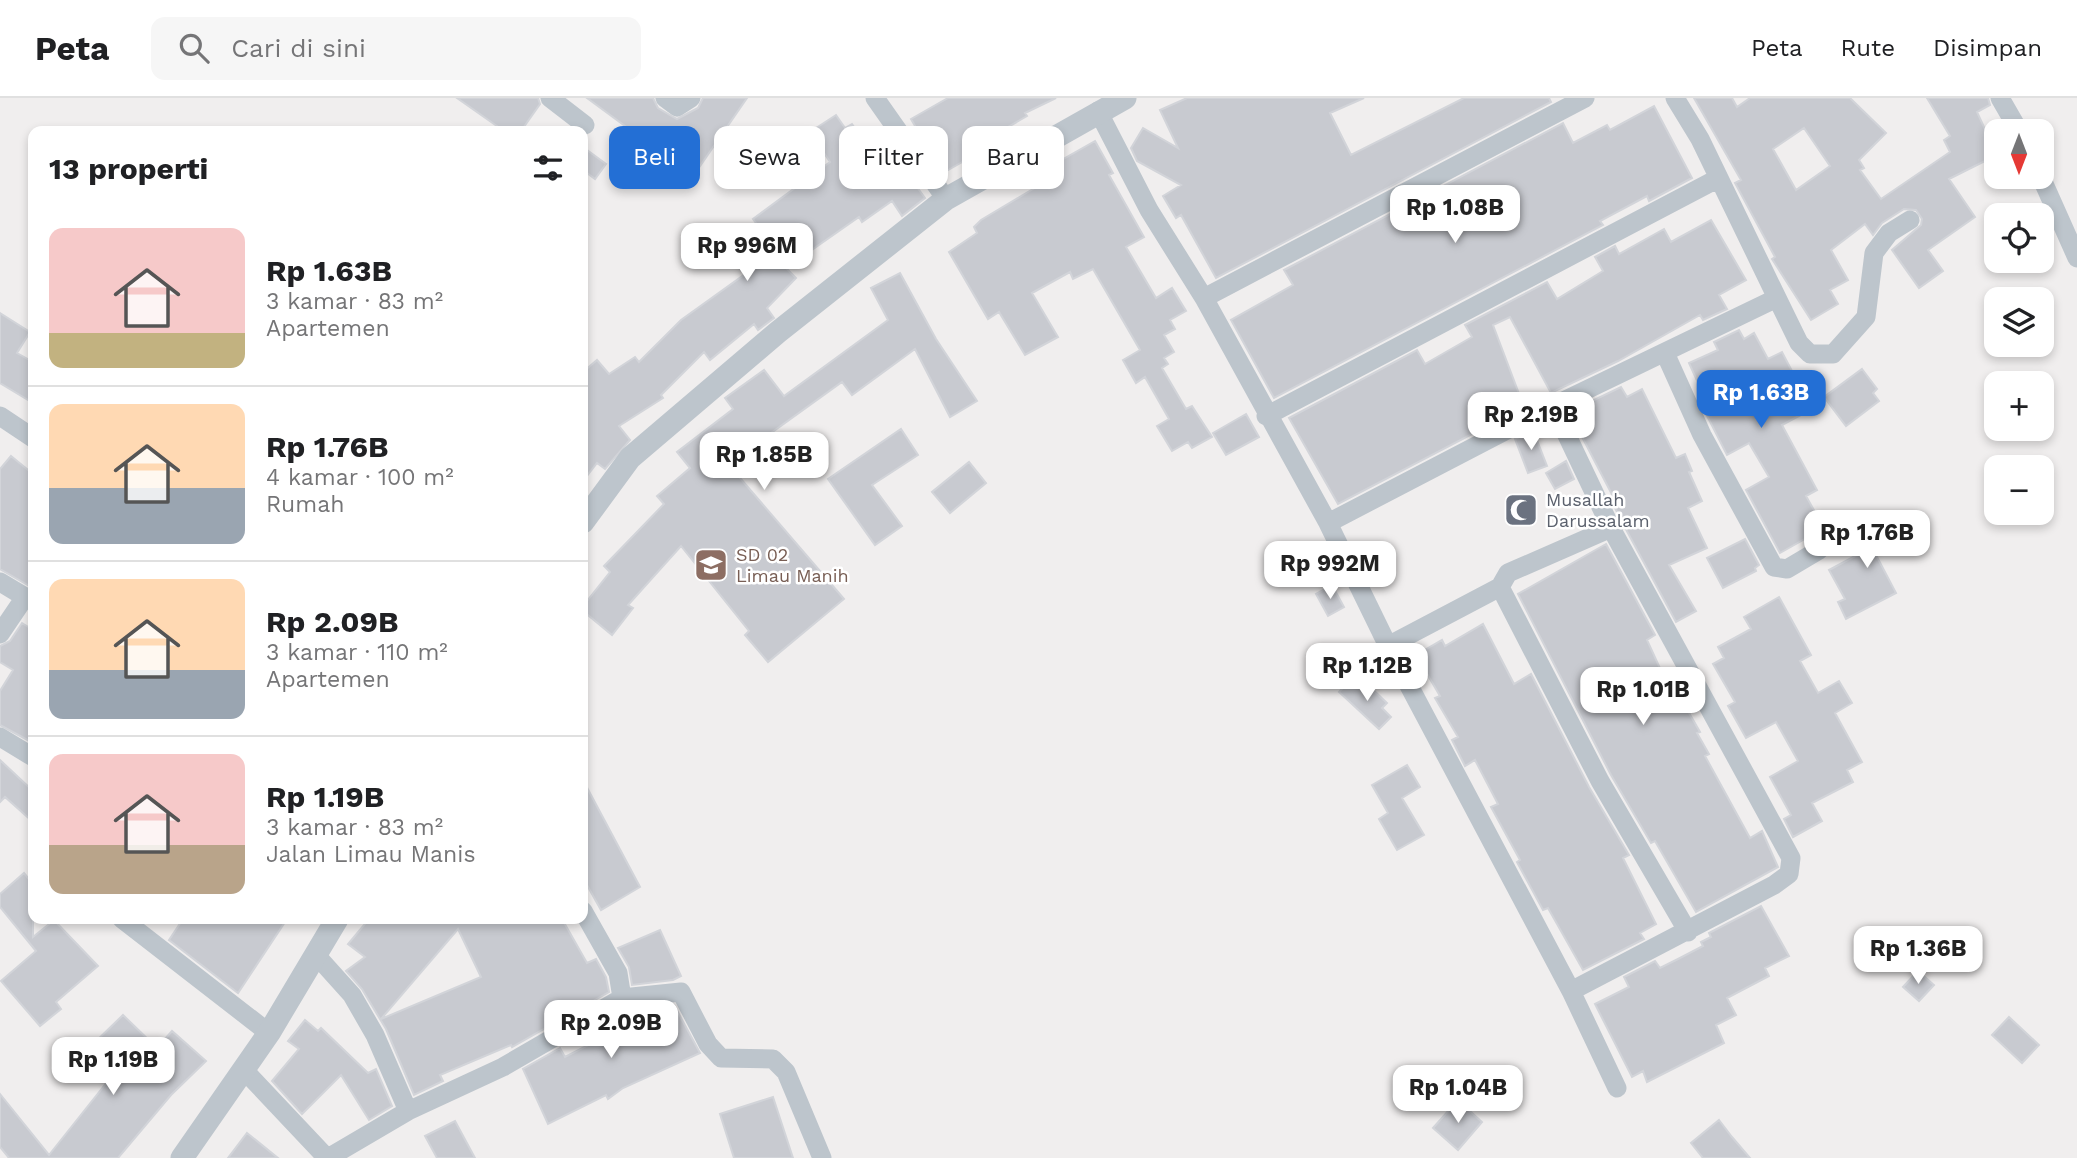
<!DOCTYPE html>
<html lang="id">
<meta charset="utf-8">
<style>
body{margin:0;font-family:"Work Sans",sans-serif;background:#f6f6f6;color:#202124;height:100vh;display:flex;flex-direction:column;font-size:26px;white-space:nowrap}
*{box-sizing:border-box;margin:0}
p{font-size:23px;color:#757577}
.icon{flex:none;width:38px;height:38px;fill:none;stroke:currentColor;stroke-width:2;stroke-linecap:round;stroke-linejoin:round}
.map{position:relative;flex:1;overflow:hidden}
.panel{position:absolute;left:28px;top:28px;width:560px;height:798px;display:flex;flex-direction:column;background:#fff;border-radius:14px;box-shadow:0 4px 10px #0003}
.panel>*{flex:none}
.banner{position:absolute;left:609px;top:28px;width:665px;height:63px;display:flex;gap:14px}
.needle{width:46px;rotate:180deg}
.controls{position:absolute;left:1984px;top:21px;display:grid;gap:14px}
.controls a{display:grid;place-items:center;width:70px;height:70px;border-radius:14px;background:#fff;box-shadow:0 4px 10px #0003;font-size:35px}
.price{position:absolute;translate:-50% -60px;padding:0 16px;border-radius:14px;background:#fff;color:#222;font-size:23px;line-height:46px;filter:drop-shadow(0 2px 4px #0008)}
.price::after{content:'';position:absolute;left:50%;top:42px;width:21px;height:16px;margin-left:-10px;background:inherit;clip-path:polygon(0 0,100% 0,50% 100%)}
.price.active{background:#236fd5;color:#fff}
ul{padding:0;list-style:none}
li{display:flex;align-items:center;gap:21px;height:175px;padding:0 21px}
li+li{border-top:2px solid #e0e0e0}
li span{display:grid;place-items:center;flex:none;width:196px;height:140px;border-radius:14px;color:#555}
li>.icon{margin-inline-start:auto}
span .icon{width:84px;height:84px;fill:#fffc;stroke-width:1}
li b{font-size:30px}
h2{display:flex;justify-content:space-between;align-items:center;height:84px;padding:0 21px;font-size:30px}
.pill{padding:0 24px;border-radius:14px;background:#fff;box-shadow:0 4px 10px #0003;font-size:24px;line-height:63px}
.pill.active{background:#236fd5;color:#fff}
header{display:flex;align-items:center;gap:42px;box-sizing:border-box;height:98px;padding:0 35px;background:#fff;border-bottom:2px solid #e0e0e0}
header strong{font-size:33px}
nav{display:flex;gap:38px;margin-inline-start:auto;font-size:24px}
.search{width:490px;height:63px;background:#f6f6f6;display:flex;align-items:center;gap:18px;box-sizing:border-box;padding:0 24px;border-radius:14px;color:#757577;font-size:26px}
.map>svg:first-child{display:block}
.building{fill:#c8cad0;stroke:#d2d4d9;stroke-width:2;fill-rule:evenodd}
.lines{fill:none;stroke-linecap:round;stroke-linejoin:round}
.minor{stroke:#bdc5cc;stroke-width:19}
.tertiary{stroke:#bdc5cc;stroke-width:23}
.labels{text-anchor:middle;stroke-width:5;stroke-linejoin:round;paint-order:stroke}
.worship-label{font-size:18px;fill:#5b616d;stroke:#fff;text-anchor:start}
.education-label{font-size:18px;fill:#785e54;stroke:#fff;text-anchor:start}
</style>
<header>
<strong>Peta</strong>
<div class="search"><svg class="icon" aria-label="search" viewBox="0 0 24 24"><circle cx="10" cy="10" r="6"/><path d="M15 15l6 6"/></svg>Cari di sini</div>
<nav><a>Peta</a><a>Rute</a><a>Disimpan</a></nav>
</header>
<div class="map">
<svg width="2077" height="1060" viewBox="0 0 2077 1060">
<rect width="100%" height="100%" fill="#f0eeee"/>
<path class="building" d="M457,0H538L540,6L521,33H504Z
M587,0H653L658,10L677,21L698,10L703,0H747L689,84L628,39L629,31Z
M948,0H1056L1025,15L1027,18L974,49L978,55L943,75L911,21Z
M1187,0H1364L1330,15L1351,57L1464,0H1549L1551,4L1216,180L1181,117L1176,120L1163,98L1181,87L1137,63L1131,50L1143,30L1178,50L1160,12Z
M1694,0H1732L1737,9L1750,0H1850L1886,35L1859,62L1864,70L1860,72L1881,101L1950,54L1944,42L1950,38L1927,0H1988L1990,7L1977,14L1997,57L1949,81L1975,119L1928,152L1943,173L1919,190L1892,152L1921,127L1922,121L1916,112L1904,111L1882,125L1873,137L1865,126L1831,152L1848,182L1830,192L1838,206L1811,222L1772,161L1775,159L1735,85L1741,82ZM1804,30L1830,68L1796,92L1773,51Z
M1654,8L1692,80L1649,103L1647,98L1600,123L1603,127L1274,300L1231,222L1293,187L1284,172L1563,25L1573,45L1607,27L1610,32Z
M836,17L845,30L852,26L881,69L895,59L925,100L902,118L892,103L862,124L859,119L786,170L796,180L767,210L774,220L758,232L754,226L710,262L704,254L661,297L663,300L619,328L630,342L605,371L597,365L583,383V274L597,262L609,276L635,259L639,264L681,222L745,176L731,162L761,132L753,121L830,64L810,34Z
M1095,43L1113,75L1109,77L1144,139L1126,149L1156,200L1172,190L1186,213L1170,222L1175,231L1164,237L1174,254L1164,260L1168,266L1162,270L1186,311L1192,308L1212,339L1192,350L1188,344L1172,353L1157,328L1169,321L1145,279L1136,285L1123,262L1140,252L1093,171L1073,181L1070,174L1032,195L1058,239L1025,257L999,214L988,221L949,154L977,135L974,129L981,122L1058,76L1053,67Z
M583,49L606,66L595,81L583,72Z
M1711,122L1746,182L1719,197L1727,211L1703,222L1700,217L1618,263L1551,295L1510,219L1493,227L1524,309L1338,406L1289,320L1417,252L1425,266L1472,239L1465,227L1547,184L1557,201L1603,173L1595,159L1615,148L1619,156L1664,131L1671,144Z
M900,175L936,241L977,303L950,319L915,251L852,297L842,284L728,366L844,501L768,564L745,537L749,533L681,448L628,507L633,510L612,537L583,513V508L610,474L604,468L664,406L657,398L690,370L677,354L733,311L725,300L764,272L784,298L888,222L871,190Z
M0,215L30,234L17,255L33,264V305L0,285Z
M1739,232L1744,241L1754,235L1768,261L1782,254L1812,311L1782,327L1817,392L1806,398L1824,430L1780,455L1746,392L1769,379L1749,345L1727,357L1704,312L1709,309L1689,265L1718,252L1714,244Z
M1862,271L1877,291L1873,295L1879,303L1846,328L1824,299Z
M1621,289L1627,299L1642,291L1676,360L1685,356L1692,373L1689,374L1702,403L1688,410L1707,450L1669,467L1696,513L1676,524L1622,424L1615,410L1618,408L1569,314Z
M1246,316L1259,339L1226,357L1213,335Z
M901,331L918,357L872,387L902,428L875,447L828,381Z
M1533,332L1547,368L1528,375L1515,341Z
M11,358L33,376V490L0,471V371Z
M1566,363L1574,381L1555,391L1546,375Z
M969,364L986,385L950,415L932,394Z
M1886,415L1901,444L1876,457L1896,495L1846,521L1838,504L1845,501L1829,472L1872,449L1861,428Z
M1745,441L1759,467L1755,470L1756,473L1723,490L1707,460Z
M1606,446L1655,537L1647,542L1669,590L1673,587L1700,634L1697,635L1709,656L1705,658L1750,740L1762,733L1778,769L1696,814L1655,743L1651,745L1611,677L1518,496Z
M1332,487L1344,509L1328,518L1316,496Z
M1779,499L1811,557L1800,563L1818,595L1839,583L1852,605L1835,615L1862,664L1847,672L1853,684L1812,705L1822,723L1793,739L1784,721L1791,717L1770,679L1798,663L1776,624L1746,640L1728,608L1735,604L1713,566L1724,560L1718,549L1751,531L1744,519Z
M22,525L33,532V645L0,627V593L13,572L0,564V548L10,543Z
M1483,526L1514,586L1531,576L1589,689L1629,757L1623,760L1656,826L1640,835L1644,841L1583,872L1548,810L1543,812L1517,764L1520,762L1491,709L1498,706L1475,662L1465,668L1452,642L1458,639L1435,600L1440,598L1416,557L1442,542L1445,548Z
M1351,581L1364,593L1369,588L1387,605L1382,610L1391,619L1379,631L1339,594Z
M0,662L33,693V724L5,699L0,704Z
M1407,667L1420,689L1402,700L1424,737L1397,752L1379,721L1388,715L1372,687Z
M583,682L640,789L601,812L583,780Z
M24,775L33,786V839L54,822L98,868L56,904L61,911L40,928L1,883L36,853L0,809V796Z
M1761,808L1789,858L1765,870L1769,878L1727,900L1736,917L1716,927L1724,945L1647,984L1643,973L1632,979L1595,906L1629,889L1624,879L1655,863L1660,870L1678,861L1703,848L1701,844L1711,839L1709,835Z
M183,821H287L238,895L169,842Z
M369,821H562L587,865L596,861L606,879L609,894L512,949L511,947L440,977L443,983L414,997L386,931L362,891L346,873L365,859L348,846ZM458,831L481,879L381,921Z
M660,832L681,878L673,882L632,887L629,869L618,850Z
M1918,873L1934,887L1919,903L1903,889Z
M674,907L700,955L623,990L608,1001L606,997L548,1026L523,971L560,950L565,959L602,940L597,929L626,912Z
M123,917L157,950L172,933L206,963L171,997L118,1060H9L0,1049V996L49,1057L115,974L90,949Z
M2009,919L2039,947L2022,965L1992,937Z
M305,922L318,933L321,930L368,975L376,971L392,1008L369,1022L341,977L302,1016L272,983L299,951L288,943Z
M773,999L793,1060H734L720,1016Z
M1458,1002L1482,1024L1458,1052L1433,1030Z
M1719,1022L1732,1039L1750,1060H1703L1691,1045Z
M455,1023L475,1060H437L425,1038Z
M247,1035L278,1060H228Z"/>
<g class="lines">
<path class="minor" d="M550,0L585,27
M665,0L677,9L691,0
M875,0L946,101
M1675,0L1700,41L1777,200
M2000,0L2019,33
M1098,13L1149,112L1204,200L1328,425L1388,548L1571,893L1617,990
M2041,79L2077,160
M1204,200L1585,0
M1665,255L1702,337L1774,469L1787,471L1819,452
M1553,308L1777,200L1799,245L1810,256H1833L1866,219L1874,155L1889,135L1910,122
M0,318L33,340
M1266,318L1717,81
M1328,425L1553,308L1611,430L1791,760L1789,776L1774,787L1571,893
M1611,430L1508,475L1500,489L1600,683L1688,834
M0,484L25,499L0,536
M1388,548L1500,489
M0,639L33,659
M122,821L269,935
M316,857L352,897L375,937L408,1013
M622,900L681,894L708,946L721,960L773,961L786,974L822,1060
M243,971L327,1060
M328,1060L408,1013L503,969L622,900L618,875L583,813"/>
<path class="tertiary" d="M583,424L630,360L778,234L946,101L1125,0
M182,1060L269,935L337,821"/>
</g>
<defs>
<symbol id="mosque-square" viewBox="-11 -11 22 22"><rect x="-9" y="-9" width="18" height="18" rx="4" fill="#6b7280" stroke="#fff"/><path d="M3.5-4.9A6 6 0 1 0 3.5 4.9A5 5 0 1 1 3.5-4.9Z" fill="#fff"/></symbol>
<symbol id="school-square" viewBox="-11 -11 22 22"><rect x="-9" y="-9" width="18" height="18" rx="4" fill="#8d6e63" stroke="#fff"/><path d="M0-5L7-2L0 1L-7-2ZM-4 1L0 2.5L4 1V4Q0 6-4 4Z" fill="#fff"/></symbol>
</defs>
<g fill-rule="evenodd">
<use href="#mosque-square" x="1502" y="393" width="38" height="38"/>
<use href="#school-square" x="692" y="448" width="38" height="38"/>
</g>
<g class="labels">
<g class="worship-label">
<text x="1546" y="408">Musallah<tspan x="1546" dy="21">Darussalam</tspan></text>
</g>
<g class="education-label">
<text x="736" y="463">SD 02<tspan x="736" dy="21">Limau Manih</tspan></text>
</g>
</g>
</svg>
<div class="controls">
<a><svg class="needle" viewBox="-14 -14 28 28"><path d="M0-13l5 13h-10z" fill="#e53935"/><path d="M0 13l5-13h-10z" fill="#757577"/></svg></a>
<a><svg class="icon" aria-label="locate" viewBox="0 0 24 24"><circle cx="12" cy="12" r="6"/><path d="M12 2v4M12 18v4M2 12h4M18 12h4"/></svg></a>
<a><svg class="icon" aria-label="layers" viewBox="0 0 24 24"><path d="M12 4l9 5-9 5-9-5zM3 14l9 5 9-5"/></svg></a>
<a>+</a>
<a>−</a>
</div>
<b class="price" style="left:1455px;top:147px">Rp 1.08B</b>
<b class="price" style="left:747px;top:185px">Rp 996M</b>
<b class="price active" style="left:1761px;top:332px">Rp 1.63B</b>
<b class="price" style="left:1531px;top:354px">Rp 2.19B</b>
<b class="price" style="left:764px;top:394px">Rp 1.85B</b>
<b class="price" style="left:1867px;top:472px">Rp 1.76B</b>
<b class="price" style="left:1330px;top:503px">Rp 992M</b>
<b class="price" style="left:1367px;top:605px">Rp 1.12B</b>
<b class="price" style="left:1643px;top:629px">Rp 1.01B</b>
<b class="price" style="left:1918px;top:888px">Rp 1.36B</b>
<b class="price" style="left:611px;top:962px">Rp 2.09B</b>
<b class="price" style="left:113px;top:999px">Rp 1.19B</b>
<b class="price" style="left:1458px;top:1027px">Rp 1.04B</b>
<div class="banner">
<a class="pill active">Beli</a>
<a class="pill">Sewa</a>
<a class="pill">Filter</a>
<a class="pill">Baru</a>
</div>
<section class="panel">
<h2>13 properti<svg class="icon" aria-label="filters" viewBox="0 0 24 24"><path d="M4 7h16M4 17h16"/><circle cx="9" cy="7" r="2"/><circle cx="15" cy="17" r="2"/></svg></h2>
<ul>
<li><span style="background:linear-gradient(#f6c9c9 75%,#c2b280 0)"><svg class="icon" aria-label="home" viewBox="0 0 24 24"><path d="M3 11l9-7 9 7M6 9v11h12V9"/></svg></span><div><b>Rp 1.63B</b><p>3 kamar · 83 m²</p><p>Apartemen</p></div></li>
<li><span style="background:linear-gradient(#ffd9b3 60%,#9aa5b1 0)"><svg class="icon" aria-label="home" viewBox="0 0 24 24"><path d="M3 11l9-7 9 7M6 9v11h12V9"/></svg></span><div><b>Rp 1.76B</b><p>4 kamar · 100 m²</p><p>Rumah</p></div></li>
<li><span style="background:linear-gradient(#ffd9b3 65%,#9aa5b1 0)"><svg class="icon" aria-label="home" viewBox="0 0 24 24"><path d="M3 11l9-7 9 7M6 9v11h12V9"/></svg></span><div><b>Rp 2.09B</b><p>3 kamar · 110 m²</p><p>Apartemen</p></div></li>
<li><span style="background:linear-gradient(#f6c9c9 65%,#b9a48a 0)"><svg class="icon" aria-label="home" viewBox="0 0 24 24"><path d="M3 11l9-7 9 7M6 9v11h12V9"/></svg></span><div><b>Rp 1.19B</b><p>3 kamar · 83 m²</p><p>Jalan Limau Manis</p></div></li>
</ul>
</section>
</div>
